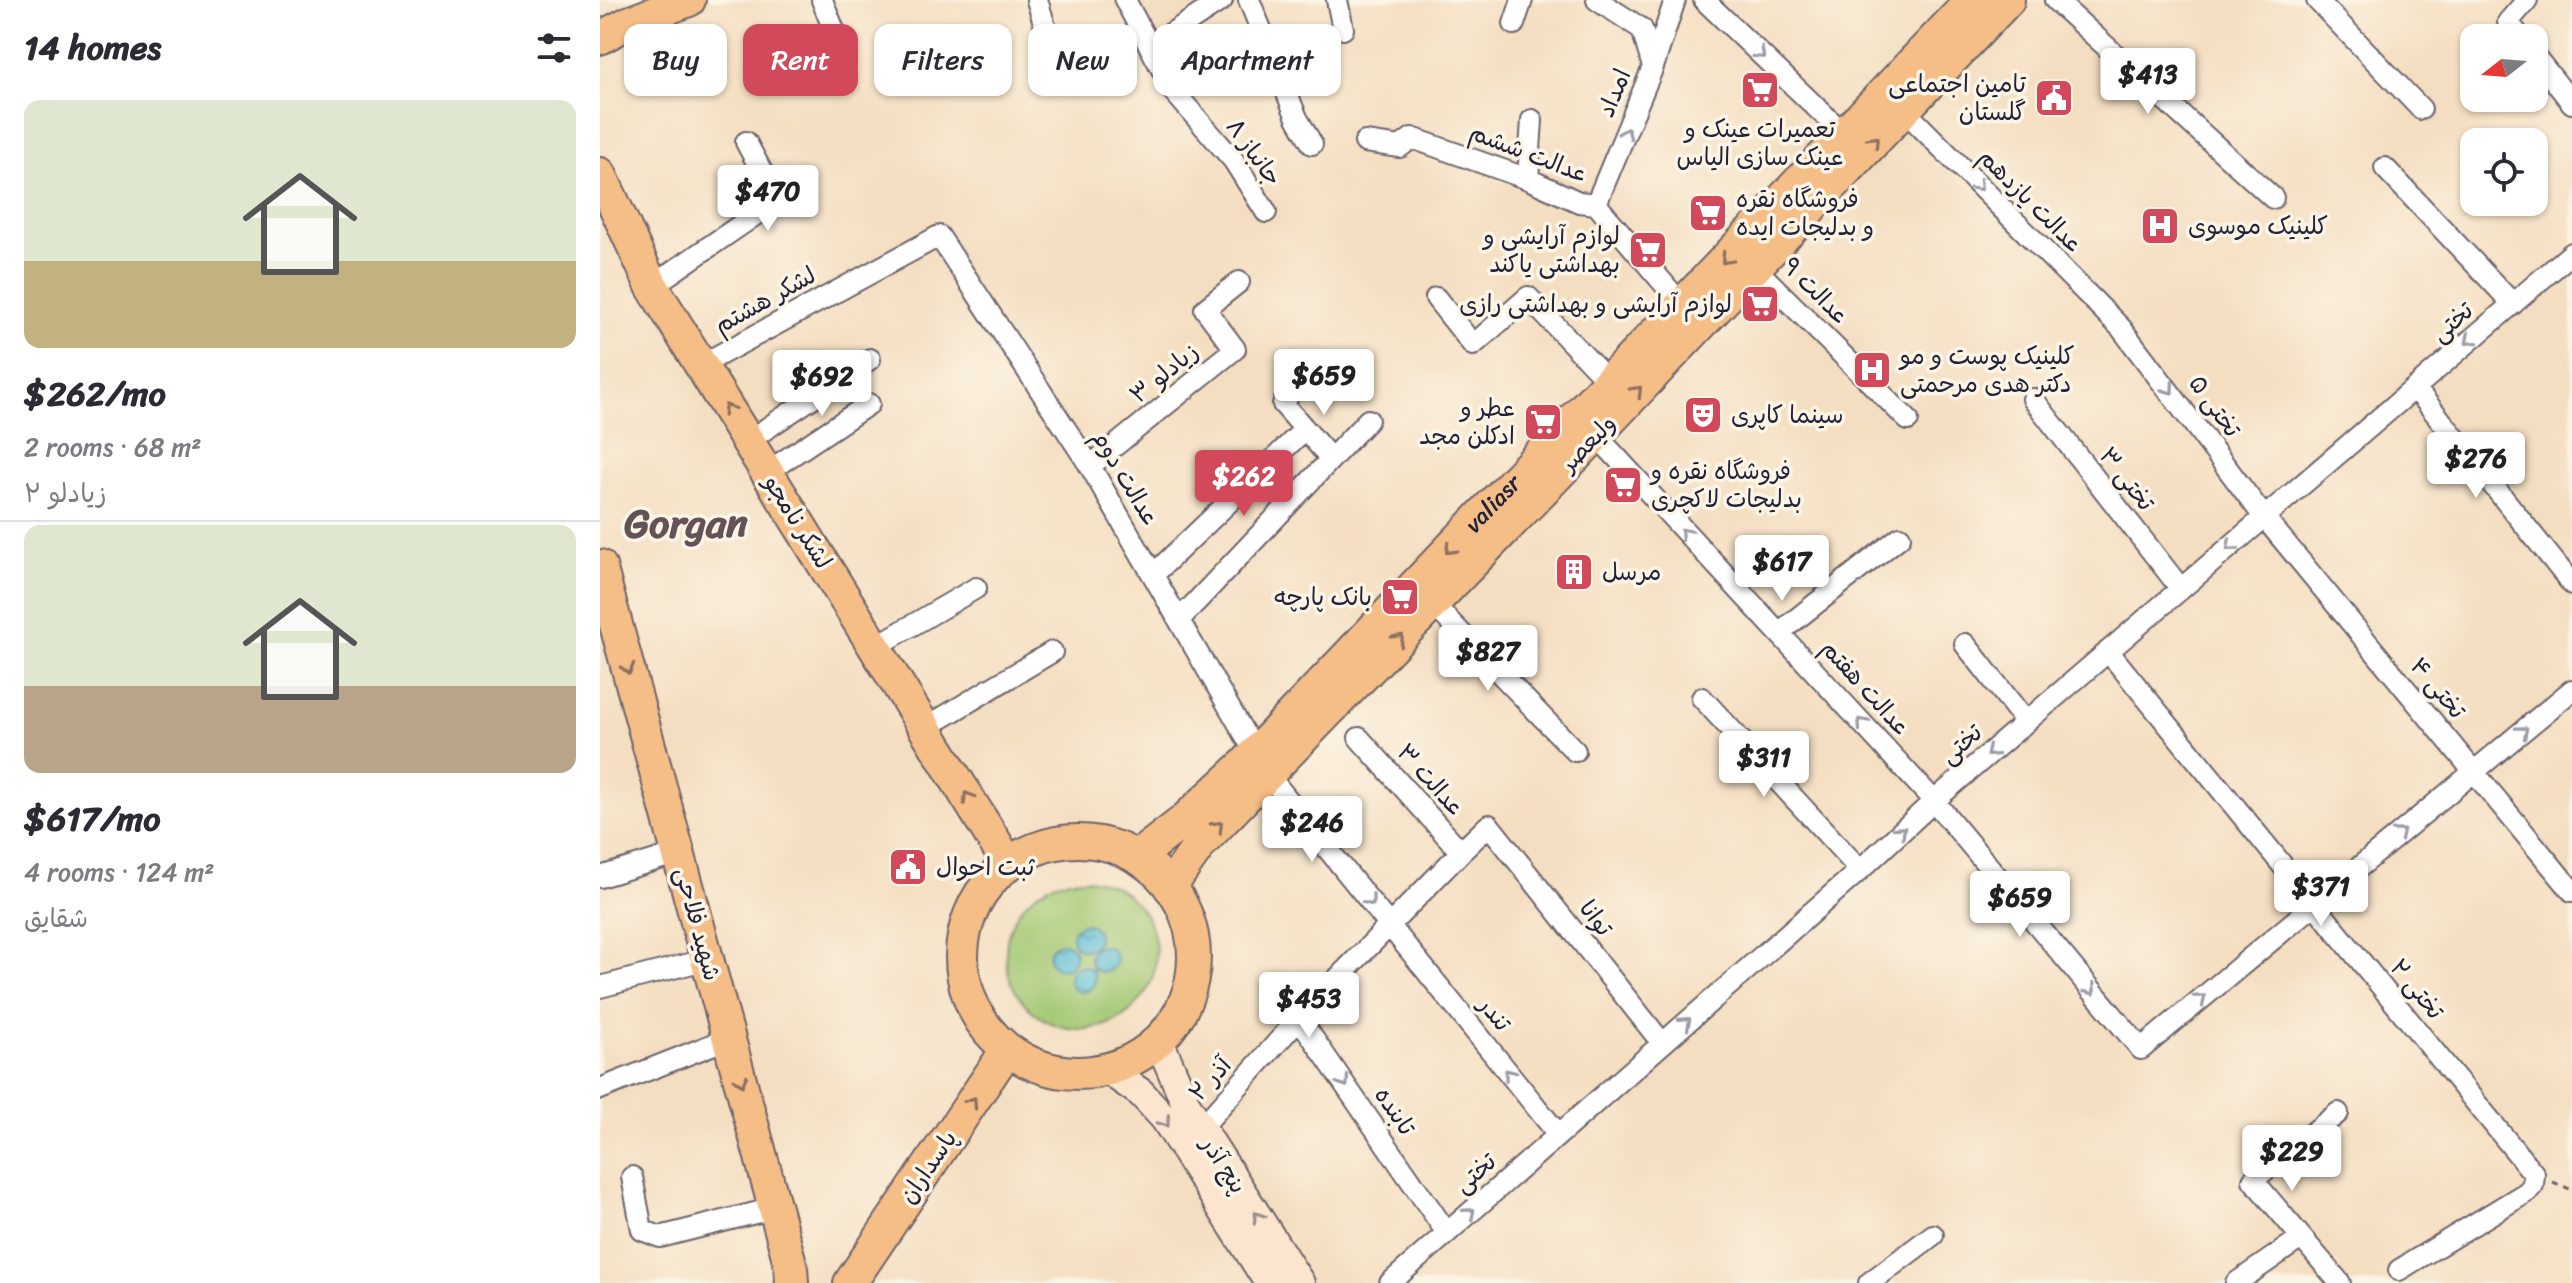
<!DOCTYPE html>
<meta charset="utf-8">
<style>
body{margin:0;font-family:Sriracha,"Playpen Sans Arabic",sans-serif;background:#f7f7f7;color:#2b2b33;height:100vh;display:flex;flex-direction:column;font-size:30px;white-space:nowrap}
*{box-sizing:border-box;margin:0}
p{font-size:26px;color:#7c7c81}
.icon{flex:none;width:44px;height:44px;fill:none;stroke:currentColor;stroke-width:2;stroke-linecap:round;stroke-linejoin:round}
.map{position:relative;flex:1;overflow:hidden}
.details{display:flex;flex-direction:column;background:#fff;width:600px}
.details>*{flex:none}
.guide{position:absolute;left:24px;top:24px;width:760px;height:72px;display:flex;gap:16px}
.needle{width:52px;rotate:253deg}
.controls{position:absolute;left:1860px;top:24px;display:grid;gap:16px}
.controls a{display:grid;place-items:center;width:88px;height:88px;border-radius:16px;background:#fff;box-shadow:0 2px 6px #0004;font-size:40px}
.price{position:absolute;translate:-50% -68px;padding:0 18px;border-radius:8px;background:#fff;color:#222;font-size:26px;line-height:52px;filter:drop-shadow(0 2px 4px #0008)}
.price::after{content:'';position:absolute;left:50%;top:48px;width:24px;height:18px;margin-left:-12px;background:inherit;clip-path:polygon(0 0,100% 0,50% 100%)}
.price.current{background:#d1495b;color:#fff}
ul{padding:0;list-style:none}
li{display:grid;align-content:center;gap:16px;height:424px;padding:0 24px}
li+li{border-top:2px solid #e1e1e2}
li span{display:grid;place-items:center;height:248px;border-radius:16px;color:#555}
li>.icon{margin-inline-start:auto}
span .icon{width:144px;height:144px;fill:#fffc;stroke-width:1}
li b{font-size:34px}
h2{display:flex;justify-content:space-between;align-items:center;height:96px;padding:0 24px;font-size:34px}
.tag{padding:0 28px;border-radius:16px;background:#fff;box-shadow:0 2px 6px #0004;font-size:28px;line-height:72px}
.tag.current{background:#d1495b;color:#fff}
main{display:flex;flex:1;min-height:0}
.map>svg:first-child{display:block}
.grass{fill:#a2c872;stroke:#627556;stroke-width:2}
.water{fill:url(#water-ripples);stroke:#3e7089;stroke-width:2}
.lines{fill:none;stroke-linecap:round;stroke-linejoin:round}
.minor-casing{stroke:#6c646a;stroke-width:24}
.secondary-casing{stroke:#6c646a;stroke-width:32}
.primary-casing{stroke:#6c646a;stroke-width:36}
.path{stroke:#6c646a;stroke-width:3;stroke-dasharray:6 6;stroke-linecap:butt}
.minor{stroke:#fff;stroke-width:20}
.secondary{stroke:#fbe5cf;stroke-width:28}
.primary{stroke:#f6be87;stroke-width:32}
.oneway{stroke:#9c9ca7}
.oneway2{stroke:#8c7061}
.oneway3{stroke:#998d8c}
.labels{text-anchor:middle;stroke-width:7;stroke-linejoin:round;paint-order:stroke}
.poi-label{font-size:24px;fill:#22223b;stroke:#fcf5e5;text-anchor:start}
.street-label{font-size:24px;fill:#22223b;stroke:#fcf5e5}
.town-label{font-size:40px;font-weight:bold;fill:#655257;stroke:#fcf5e5}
</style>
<main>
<section class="details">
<h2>14 homes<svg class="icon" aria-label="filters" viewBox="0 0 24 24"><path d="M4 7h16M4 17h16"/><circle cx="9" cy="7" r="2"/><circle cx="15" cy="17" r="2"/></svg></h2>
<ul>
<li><span style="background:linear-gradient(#dfe7d0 65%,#c2b280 0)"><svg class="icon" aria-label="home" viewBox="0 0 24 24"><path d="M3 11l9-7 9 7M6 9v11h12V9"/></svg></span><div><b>$262/mo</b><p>2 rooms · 68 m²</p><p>زیادلو ۲</p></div></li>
<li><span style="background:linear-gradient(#dfe7d0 65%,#b9a48a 0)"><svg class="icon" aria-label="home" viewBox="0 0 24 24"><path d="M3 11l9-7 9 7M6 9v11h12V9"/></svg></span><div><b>$617/mo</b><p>4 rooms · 124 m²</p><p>شقایق</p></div></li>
</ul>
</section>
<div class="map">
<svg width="1972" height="1283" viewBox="0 0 1972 1283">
<defs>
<pattern id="water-ripples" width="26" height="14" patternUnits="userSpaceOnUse" patternTransform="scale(2)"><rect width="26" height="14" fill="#59bdd7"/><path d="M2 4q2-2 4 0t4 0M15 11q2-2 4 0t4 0" fill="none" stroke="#4999b0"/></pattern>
</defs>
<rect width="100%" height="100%" fill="#fcf5e5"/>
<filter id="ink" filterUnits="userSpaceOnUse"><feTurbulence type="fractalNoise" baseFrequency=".0125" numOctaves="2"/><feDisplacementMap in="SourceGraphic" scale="16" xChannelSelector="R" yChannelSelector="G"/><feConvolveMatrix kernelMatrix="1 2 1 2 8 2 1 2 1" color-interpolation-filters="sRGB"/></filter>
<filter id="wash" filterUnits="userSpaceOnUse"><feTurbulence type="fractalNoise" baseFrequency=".006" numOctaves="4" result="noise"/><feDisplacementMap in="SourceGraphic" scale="32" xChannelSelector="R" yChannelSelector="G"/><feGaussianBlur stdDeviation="1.8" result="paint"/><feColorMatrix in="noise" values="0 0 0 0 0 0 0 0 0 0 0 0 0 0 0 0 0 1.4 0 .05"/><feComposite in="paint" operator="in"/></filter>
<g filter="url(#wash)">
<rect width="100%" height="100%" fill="#f4dec1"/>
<path class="grass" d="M406 954a75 75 0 1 1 150 0a75 75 0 1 1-150 0Z"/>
<path class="water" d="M472 937a13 13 0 1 1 26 0a13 13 0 1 1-26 0Z
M449 956a13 13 0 1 1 26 0a13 13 0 1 1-26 0Z
M490 959a13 13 0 1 1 26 0a13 13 0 1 1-26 0Z
M469 979a13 13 0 1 1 26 0a13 13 0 1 1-26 0Z"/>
</g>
<g filter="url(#ink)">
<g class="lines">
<defs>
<path id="minor" d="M222,0L243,53
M437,0L448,36
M525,0L574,92L634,161L666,212
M649,0L697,118L712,144
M737,0L743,29
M997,0L1042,29L1053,67
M1104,0L1244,134
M1455,0L1673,198
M1717,0L1821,109
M914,24L922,0
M1921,38L1908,22L1927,0
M550,47L622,0
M1934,55L1972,103
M1304,110L1521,328L1664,517L1972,891
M765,142L800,147L812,138L928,179L979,202L996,204L1082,305
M1785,168L1913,304
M928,179L932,120
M996,204L1053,67L1075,0
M1155,268L1308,420
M52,286L177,200L146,142
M836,298L873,345L928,297L1009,382
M101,365L339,236L490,466L656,754
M701,376L683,404L731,459
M1815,388L1972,584
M1433,399L1581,589
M996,435L1334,801L1541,1049L1972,690
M148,441L270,359
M490,466L635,349L605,309L639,282
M167,472L269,404
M553,575L705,429
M833,604L975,751
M579,620L768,420
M1180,632L1300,537
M1365,644L1426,722
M275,647L376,588
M1508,651L1934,1174L1933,1185L1927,1192L1799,1270
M1102,698L1260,870
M325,728L452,652
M668,775L958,1134
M861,852L889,825L1062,1043
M0,877L79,853
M0,987L108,959
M699,1018L847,1233
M0,1089L129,1038
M1738,1113L1653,1180L1740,1283
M601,1128L699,1018L861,852L759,738
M32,1177L42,1230L60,1237L175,1208
M790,1283L1260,870L1334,801L1972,253
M1269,1283L1333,1235
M1636,1283L1701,1238"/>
<path id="secondary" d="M559,1041L587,1106L700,1283
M508,1070L541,1093L565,1119L669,1283"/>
<g id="primary">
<path d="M0,38L28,23L89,0"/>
<path d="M0,174L52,286L408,863"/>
<path d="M0,566L191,1267L192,1283"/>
<circle cx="478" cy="957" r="116"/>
<path id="s1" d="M537,857L581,823L645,764L1372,0"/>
<path d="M570,887L601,843L996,435L1408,0"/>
<path d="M250,1283L407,1050"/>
</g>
</defs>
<use href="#minor" class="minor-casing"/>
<use href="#secondary" class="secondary-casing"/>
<use href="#primary" class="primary-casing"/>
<path class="path" d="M1953,1182L1972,1190"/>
<use href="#minor" class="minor"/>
<use href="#secondary" class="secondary"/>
<use href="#primary" class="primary"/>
</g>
<defs><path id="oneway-chevron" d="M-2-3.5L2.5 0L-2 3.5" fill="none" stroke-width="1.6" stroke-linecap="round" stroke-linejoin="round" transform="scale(2)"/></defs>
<g class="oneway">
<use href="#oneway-chevron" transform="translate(1160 54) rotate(44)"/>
<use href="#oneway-chevron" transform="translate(1026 133) rotate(-67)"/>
<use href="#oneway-chevron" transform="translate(1378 186) rotate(46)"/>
<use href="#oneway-chevron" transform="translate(1870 340) rotate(139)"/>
<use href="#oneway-chevron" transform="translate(1569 389) rotate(54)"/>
<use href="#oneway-chevron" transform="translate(1085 533) rotate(-132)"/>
<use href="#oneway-chevron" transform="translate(1631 546) rotate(139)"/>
<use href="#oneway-chevron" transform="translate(1262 723) rotate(-132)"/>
<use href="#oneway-chevron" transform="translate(1923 731) rotate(-40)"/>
<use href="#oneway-chevron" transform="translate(1391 752) rotate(139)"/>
<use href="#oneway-chevron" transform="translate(1301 831) rotate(-43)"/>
<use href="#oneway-chevron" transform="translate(1800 833) rotate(-40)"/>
<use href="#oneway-chevron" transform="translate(770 901) rotate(51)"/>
<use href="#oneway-chevron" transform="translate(1491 990) rotate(50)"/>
<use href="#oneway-chevron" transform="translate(1601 999) rotate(-40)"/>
<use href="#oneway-chevron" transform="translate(1086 1022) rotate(-41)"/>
<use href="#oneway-chevron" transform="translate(909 1074) rotate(-129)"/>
<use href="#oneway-chevron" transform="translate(744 1082) rotate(56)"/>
<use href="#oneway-chevron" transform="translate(870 1213) rotate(-41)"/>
</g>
<g class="oneway2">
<use href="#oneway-chevron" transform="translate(1274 141) rotate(-46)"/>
<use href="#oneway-chevron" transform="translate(1126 259) rotate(134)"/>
<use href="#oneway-chevron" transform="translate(1037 391) rotate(-46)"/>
<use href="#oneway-chevron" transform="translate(128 409) rotate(-122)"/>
<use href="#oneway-chevron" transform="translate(850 549) rotate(134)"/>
<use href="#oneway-chevron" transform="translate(799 639) rotate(-46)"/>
<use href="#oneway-chevron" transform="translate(28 669) rotate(75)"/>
<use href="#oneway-chevron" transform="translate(368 797) rotate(-122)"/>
<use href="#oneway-chevron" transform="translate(618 826) rotate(-45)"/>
<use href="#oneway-chevron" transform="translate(141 1081) rotate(75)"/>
<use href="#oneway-chevron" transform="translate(372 1102) rotate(-56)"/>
</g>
<g class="oneway3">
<use href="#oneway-chevron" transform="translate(565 1122) rotate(54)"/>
<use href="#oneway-chevron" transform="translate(658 1217) rotate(-123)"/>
</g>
</g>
<defs>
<symbol id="supermarket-square" viewBox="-11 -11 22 22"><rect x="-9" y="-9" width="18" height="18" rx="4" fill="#d1495b" stroke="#fcf5e5"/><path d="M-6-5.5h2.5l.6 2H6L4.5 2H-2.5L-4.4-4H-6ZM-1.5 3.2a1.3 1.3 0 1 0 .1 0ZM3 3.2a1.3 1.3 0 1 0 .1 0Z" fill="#fff"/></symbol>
<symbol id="civic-square" viewBox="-11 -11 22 22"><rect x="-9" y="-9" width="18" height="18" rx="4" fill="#d1495b" stroke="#fcf5e5"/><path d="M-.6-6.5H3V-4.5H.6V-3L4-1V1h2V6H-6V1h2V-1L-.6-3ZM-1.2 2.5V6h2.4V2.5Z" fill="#fff"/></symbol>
<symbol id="hospital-square" viewBox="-11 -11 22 22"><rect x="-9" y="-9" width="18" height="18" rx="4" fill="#d1495b" stroke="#fcf5e5"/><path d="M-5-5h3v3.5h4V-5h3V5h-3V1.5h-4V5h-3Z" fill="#fff"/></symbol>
<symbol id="theatre-square" viewBox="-11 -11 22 22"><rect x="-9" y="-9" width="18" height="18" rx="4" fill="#d1495b" stroke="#fcf5e5"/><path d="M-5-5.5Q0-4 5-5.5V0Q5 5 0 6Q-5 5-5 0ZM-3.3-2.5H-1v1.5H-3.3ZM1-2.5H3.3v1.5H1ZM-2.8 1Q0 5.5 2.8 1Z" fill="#fff"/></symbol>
<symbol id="building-square" viewBox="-11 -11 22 22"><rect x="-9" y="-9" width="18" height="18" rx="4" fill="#d1495b" stroke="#fcf5e5"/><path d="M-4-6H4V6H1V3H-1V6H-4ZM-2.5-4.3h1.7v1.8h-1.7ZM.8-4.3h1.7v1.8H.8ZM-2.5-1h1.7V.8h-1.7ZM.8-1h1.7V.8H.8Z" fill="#fff"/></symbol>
</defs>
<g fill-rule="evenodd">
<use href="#supermarket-square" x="1138" y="68" width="44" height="44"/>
<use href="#civic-square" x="1432" y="76" width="44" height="44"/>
<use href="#supermarket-square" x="1086" y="191" width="44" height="44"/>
<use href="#hospital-square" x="1538" y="204" width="44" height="44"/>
<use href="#supermarket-square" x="1026" y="228" width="44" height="44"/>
<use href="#supermarket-square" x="1138" y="282" width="44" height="44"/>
<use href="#hospital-square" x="1250" y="348" width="44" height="44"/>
<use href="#theatre-square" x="1081" y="393" width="44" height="44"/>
<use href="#supermarket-square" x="921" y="400" width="44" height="44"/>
<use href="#supermarket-square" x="1001" y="463" width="44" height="44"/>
<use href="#building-square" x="952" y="550" width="44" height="44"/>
<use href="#supermarket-square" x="778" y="575" width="44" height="44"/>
<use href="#civic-square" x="286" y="845" width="44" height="44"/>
</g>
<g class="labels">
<g class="poi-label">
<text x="1426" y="92" text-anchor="end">تامین اجتماعی<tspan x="1426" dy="28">گلستان</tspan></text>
<text x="1160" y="137" text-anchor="middle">تعمیرات عینک و<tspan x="1160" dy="28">عینک سازی الیاس</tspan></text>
<text x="1136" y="207">فروشگاه نقره<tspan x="1136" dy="28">و بدلیجات ایده</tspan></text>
<text x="1588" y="234">کلینیک موسوی</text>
<text x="1020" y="244" text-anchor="end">لوازم آرایشی و<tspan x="1020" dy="28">بهداشتی یاکند</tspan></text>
<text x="1132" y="312" text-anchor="end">لوازم آرایشی و بهداشتی رازی</text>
<text x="1300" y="364">کلینیک پوست و مو<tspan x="1300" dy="28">دکتر هدی مرحمتی</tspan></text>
<text x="915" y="416" text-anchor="end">عطر و<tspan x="915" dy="28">ادکلن مجد</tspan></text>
<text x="1131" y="423">سینما کاپری</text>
<text x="1051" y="479">فروشگاه نقره و<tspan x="1051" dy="28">بدلیجات لاکچری</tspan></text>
<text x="1002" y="580">مرسل</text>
<text x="772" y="605" text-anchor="end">بانک پارچه</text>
<text x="336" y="875">ثبت احوال</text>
</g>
<g class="street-label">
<text transform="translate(1014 93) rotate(-67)" y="8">امداد</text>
<text transform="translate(654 152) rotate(54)" y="8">جانباز ۸</text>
<text transform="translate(929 153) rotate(21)" y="8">عدالت ششم</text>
<text transform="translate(1431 201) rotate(45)" y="8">عدالت یازدهم</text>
<text transform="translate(1216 291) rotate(45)" y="8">عدالت ۹</text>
<text transform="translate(165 300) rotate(-29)" y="8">لشکر هشتم</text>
<text transform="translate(1852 322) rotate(-41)" y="8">تختی</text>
<text transform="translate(564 373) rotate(-39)" y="8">زیادلو ۳</text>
<text transform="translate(1615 406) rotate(54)" y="8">۵ تختی</text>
<text transform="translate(988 443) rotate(-46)" y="8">ولیعصر</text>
<text transform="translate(526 478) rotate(59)" y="8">عدالت دوم</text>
<text transform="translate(1527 479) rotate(52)" y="8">تختی ۳</text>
<text dy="8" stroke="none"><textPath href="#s1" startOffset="502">valiasr</textPath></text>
<text transform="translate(198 522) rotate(58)" y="8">لشکر نامجو</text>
<text transform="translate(1266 688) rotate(48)" y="8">عدالت هفتم</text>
<text transform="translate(1838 688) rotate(50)" y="8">تختی ۴</text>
<text transform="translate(1361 744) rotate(-41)" y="8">تختی</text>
<text transform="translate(831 780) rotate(48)" y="8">عدالت ۳</text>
<text transform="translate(996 918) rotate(52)" y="8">توانا</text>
<text transform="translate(98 924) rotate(75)" y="8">شهید فلاحی</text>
<text transform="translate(1817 989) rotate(51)" y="8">تختی ۲</text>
<text transform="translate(895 1014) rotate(51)" y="8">تندر</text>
<text transform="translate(610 1079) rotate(-48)" y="8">۲ آذر</text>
<text transform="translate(795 1111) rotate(56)" y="8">تابنده</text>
<text transform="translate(624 1165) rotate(57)" y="8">پنج آذر</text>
<text transform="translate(328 1167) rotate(-56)" y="8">پاسداران</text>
<text transform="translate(875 1173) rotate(-41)" y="8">تختی</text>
</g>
<g class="town-label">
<text x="86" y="537">Gorgan</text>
</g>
</g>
</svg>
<div class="controls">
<a><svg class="needle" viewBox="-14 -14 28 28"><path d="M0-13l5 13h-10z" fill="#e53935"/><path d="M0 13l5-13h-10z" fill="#7c7c81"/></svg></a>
<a><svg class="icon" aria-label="locate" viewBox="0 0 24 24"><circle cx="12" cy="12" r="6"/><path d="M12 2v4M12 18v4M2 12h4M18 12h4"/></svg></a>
</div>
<b class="price" style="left:1548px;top:116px">$413</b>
<b class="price" style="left:168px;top:233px">$470</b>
<b class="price" style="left:724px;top:417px">$659</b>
<b class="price" style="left:222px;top:418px">$692</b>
<b class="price" style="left:1876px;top:500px">$276</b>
<b class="price current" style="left:644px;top:518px">$262</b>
<b class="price" style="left:1182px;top:603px">$617</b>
<b class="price" style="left:888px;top:693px">$827</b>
<b class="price" style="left:1164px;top:799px">$311</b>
<b class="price" style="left:712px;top:864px">$246</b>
<b class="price" style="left:1721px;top:928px">$371</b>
<b class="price" style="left:1420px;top:939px">$659</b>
<b class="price" style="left:709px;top:1040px">$453</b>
<b class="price" style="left:1692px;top:1193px">$229</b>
<div class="guide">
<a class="tag">Buy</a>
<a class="tag current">Rent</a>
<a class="tag">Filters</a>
<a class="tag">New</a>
<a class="tag">Apartment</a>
</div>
</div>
</main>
